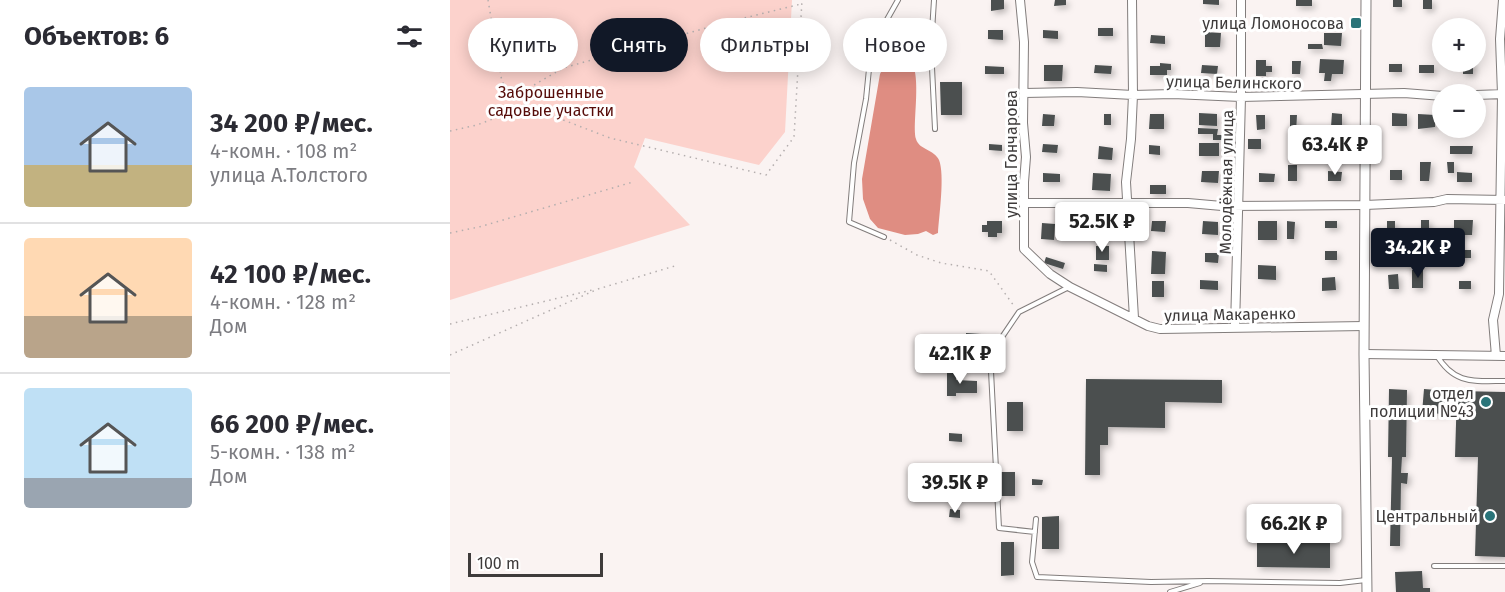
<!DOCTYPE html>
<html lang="ru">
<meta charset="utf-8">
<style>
body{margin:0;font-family:"Fira Sans",sans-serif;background:#f2f2f3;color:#2b2b33;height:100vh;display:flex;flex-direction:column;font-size:22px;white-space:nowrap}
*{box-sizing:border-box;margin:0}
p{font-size:20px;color:#7c7c81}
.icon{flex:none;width:33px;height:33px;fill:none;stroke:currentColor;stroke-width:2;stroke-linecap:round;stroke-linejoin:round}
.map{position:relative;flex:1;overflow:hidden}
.drawer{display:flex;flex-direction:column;background:#fff;width:450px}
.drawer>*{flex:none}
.banner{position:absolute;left:18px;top:18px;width:570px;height:54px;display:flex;gap:12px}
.tools{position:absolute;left:982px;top:18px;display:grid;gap:12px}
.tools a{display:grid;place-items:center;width:54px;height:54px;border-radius:50%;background:#fff;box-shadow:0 3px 15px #0003;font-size:30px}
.scale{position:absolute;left:18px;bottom:15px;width:135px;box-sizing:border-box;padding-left:6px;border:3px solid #3e3b3b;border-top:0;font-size:16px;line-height:21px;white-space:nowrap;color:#3e3b3b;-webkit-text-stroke:4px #fff;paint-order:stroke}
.price{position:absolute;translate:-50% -51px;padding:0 14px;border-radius:6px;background:#fff;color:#222;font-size:20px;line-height:39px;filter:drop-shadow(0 2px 3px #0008)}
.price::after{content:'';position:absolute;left:50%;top:36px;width:18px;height:14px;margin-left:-9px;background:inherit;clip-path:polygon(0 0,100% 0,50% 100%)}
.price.current{background:#111827;color:#fff}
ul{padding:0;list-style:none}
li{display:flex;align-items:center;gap:18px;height:150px;padding:0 24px}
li+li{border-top:2px solid #e1e1e2}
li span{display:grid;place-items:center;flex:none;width:168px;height:120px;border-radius:6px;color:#555}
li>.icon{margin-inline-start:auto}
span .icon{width:72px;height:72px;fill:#fffc;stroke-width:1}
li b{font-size:26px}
h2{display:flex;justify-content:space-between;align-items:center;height:72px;padding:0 24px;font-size:26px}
.tag{padding:0 21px;border-radius:27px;background:#fff;box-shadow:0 3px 15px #0003;font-size:21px;line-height:54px}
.tag.current{background:#111827;color:#fff}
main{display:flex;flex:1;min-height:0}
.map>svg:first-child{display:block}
.green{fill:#fcd2cc}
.water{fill:#df8d82}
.building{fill:#4b5050;filter:url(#shadow)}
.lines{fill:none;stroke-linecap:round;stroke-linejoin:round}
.service-casing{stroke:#827d7c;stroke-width:6}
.minor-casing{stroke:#827d7c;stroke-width:10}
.tertiary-casing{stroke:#827d7c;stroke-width:11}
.path{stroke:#b4aeae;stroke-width:1.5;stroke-dasharray:1.5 4.5;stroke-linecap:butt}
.service{stroke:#fff;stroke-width:4}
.minor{stroke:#fff;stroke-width:8}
.tertiary{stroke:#fff;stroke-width:9}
.poi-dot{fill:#2a7479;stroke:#fff;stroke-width:2}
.labels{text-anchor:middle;stroke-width:6;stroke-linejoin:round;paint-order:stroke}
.poi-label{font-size:16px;fill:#3e3b3b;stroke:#fff;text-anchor:end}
.street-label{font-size:16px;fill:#3e3b3b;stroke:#fff}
.park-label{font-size:16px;fill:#560c09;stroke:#fff}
</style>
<main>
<section class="drawer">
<h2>Объектов: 6<svg class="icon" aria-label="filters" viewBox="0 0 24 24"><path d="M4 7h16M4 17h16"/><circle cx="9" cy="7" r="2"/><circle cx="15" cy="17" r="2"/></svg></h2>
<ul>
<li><span style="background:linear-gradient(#a9c7e8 65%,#c2b280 0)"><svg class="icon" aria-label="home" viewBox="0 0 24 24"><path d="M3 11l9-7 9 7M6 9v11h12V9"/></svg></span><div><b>34 200 ₽/мес.</b><p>4-комн. · 108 m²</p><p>улица А.Толстого</p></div></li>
<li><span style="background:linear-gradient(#ffd9b3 65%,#b9a48a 0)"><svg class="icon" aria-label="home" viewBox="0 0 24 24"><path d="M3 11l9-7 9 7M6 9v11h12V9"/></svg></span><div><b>42 100 ₽/мес.</b><p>4-комн. · 128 m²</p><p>Дом</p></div></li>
<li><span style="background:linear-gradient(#bfe0f5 75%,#9aa5b1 0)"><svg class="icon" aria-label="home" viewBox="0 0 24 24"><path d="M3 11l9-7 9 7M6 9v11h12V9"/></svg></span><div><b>66 200 ₽/мес.</b><p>5-комн. · 138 m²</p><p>Дом</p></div></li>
</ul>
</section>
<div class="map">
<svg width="1055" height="592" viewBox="0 0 1055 592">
<defs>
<filter id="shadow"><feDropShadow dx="3" dy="3" stdDeviation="3" flood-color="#0004"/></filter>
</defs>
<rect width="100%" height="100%" fill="#faf3f2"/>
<path class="green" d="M0,0H342L335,132L309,165L195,138L184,167L240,225L0,300Z"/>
<path class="water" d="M448,51C478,55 461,119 466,139C469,150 484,149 489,160C495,175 489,216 488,233L483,235L476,231L468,234L455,235L428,228L420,219L413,199L412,179L430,74L437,60Z"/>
<path class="building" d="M541,0H554V9L541,11Z
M605,0H616V5L604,6Z
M753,0H769V5L753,4Z
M846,0H862V6H846Z
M943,0H952V7H943Z
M973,0H982V9H973Z
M1010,23L1023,24V28H1009Z
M648,28H663V36H648Z
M538,30H553V40L538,39Z
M593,30L608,31V39L593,38Z
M755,32L771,33L770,47H755Z
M874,33H892L891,46L874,45Z
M701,35L715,36V44L700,43Z
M858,44H872L873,49H858Z
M870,59L894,60L893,74H882L881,81H874L875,73H869Z
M806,60H816V66H822V72H816V76H806Z
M842,61H851L850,74H842Z
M1013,62H1023V74H1013Z
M710,63L721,64V70H717V75H700V66H710Z
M939,64H952V72H939Z
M594,65H613L612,81H594Z
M645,65L662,66L661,74L644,73Z
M752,65L768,66L767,74L751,73Z
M969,65H984V73H969Z
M535,66L554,67V74H535Z
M490,82H512V115H491Z
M749,113L767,114V126L749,125Z
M882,113L892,114V127H881Z
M942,113L957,114V126H942Z
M593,114L605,115L604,126H592Z
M654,114H661V125H654Z
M700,114H714V129H699Z
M968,114L985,115V127L968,129Z
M806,115H815V129L807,130Z
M840,115H847L846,133H840Z
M748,128L768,129L767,135H772V140H763V134H748Z
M798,139H811V149H798Z
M749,143H769V156H749Z
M539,144L552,145V151L539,150Z
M593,144L608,145L607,153L592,152Z
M699,145L710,146V155L699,154Z
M649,146L663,148L662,160L648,159Z
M1000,146H1023L1022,154H1000Z
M877,148H892L891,158L877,157Z
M970,162H981L979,181H970Z
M997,162H1004V173H998Z
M838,165H847V181H838Z
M940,170H952V180H940Z
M752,171H769L768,183L751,182Z
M878,171L892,172L891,181H878Z
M1007,172L1022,173V182H1007Z
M593,173L610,174V182H593Z
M643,173L661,174L660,191L642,190Z
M809,173L825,174L824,182H809Z
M700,185H716V194H700Z
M971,220H979V235H971Z
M1004,220H1023L1022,235H1004Z
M537,221H552V233H547V237H538V232H532V225H537Z
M702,221H716L715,232L701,231Z
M753,221L768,222V235L752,234Z
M808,221H827V240H808Z
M837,221L845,222L844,239H837Z
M875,221H887V228H875Z
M937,221H945V232H937Z
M645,222H660V231H645Z
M592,223L605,224L604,240L591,239Z
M646,246H659V260H646Z
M1007,250H1021V258H1006Z
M702,251L716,252L715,274H701Z
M875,251H887V260H875Z
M755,253H769L768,263L755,262Z
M596,257L615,263L613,269L594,263Z
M644,264L657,265V272L644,271Z
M808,265L826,266V280L808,279Z
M962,270H973V288H962Z
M948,274L949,289H939L938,275Z
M885,277L886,290L872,291V278Z
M750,280L768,281V290L750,289Z
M702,281H714V297H702Z
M1009,281H1021V289H1009Z
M516,333L531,334L530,340L516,339Z
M497,371H506V380L527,381V393H506V396H497Z
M636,379L772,380V403L715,402V428L658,427V445H650V475H635Z
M939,389L957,390L956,457H952L951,473H958L957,484L951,483L950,546H940L942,457H938Z
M974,389L998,391L997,414L972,413Z
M1007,391L1055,392V557L1025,556L1028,457H1005Z
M557,402H573V431H557Z
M499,433L512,434V442L499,441Z
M500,468L516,469L515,486L499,485Z
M551,472H565V496H551Z
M582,479L593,480L592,485H582Z
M500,509L510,510V518L499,517Z
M609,516V549H592V517Z
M551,542H564V575L551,576Z
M807,542L880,543V568L807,567Z
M972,571L973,588H980V592H946L945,572Z"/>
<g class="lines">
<defs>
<path id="service" d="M484,0L481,47L485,129
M434,237L399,222L404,163L416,99L420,59L426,39L448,0
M986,354C1004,385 1024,381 1055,381
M586,519L582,562L587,577L701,582L758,581L890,583L916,580
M585,532L549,528L541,371L548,343L569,312L619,287
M984,566H1055
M720,592L750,583"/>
<path id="minor" d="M570,0L574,42L573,123L576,157L574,182V249L600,274L620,287L698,326L710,329L914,326
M682,0L683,95L681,139L676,182L684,318
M574,93L627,92L683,95L723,94L791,97L954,93L993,96
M1026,95L1054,94
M574,203H738L772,206L915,205L984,202L997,199L1055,200
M785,328L791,97V0
M914,354L1055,356
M1046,356L1043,320L1049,294L1052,94L1050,39L1053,0"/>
<path id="tertiary" d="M916,0L914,354L917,592"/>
</defs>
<use href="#service" class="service-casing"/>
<use href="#minor" class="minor-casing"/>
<use href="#tertiary" class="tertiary-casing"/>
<path class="path" d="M38,0L52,82L76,106
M77,106L79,88L113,68L274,23L351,4
M0,131L27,125L77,106L160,138L316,175L344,137L352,0
M0,233L29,227L183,182
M440,240L467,255L491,263L539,271L564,306
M0,324L142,290
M0,355L148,289L228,265"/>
<use href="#service" class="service"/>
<use href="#minor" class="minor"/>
<use href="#tertiary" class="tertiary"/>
</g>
<g class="poi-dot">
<rect x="900" y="17" width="12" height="12" rx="3"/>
<circle cx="1036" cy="402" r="6"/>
<circle cx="1040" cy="516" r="6"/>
</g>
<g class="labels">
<g class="poi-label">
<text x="894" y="29">улица Ломоносова</text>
<text x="1024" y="399">отдел<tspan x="1024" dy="18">полиции №43</tspan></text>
<text x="1028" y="522">Центральный</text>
</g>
<g class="street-label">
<text transform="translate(784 82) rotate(1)" y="6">улица Белинского</text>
<text transform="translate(561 154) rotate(-90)" y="6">улица Гончарова</text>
<text transform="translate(776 182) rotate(-89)" y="6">Молодёжная улица</text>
<text transform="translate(780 314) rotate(-1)" y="6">улица Макаренко</text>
</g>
<g class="park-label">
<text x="101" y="98">Заброшенные<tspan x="101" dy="18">садовые участки</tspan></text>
</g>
</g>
</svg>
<div class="tools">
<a>+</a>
<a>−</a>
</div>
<div class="scale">100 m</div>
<b class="price" style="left:885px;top:176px">63.4K ₽</b>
<b class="price" style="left:652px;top:253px">52.5K ₽</b>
<b class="price current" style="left:968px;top:279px">34.2K ₽</b>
<b class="price" style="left:510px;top:385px">42.1K ₽</b>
<b class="price" style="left:505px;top:514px">39.5K ₽</b>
<b class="price" style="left:844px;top:555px">66.2K ₽</b>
<div class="banner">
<a class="tag">Купить</a>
<a class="tag current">Снять</a>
<a class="tag">Фильтры</a>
<a class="tag">Новое</a>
</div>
</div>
</main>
